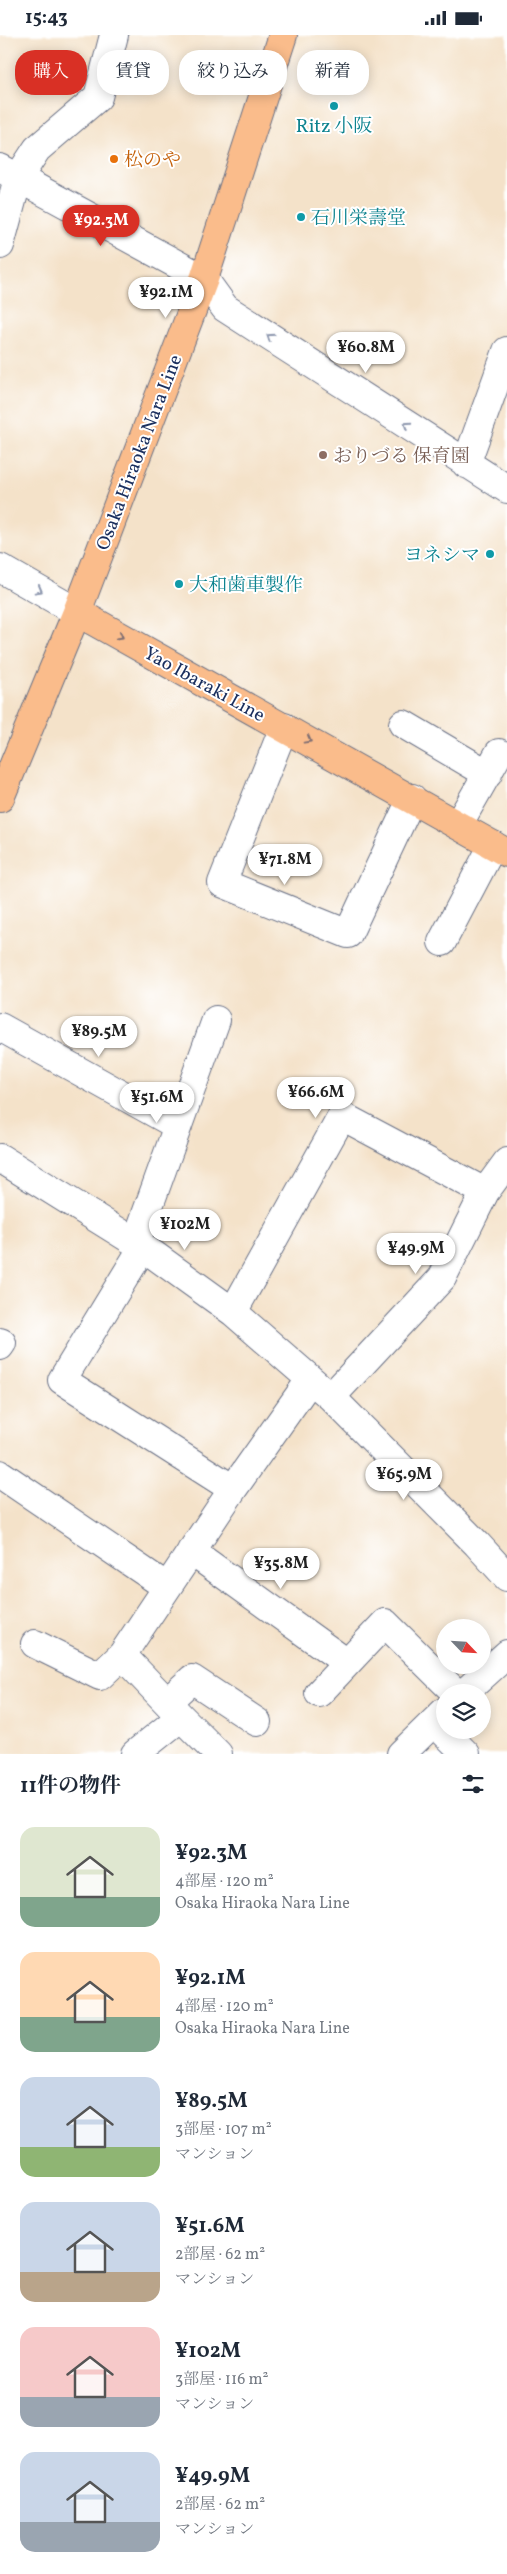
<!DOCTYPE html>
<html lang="ja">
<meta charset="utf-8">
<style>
body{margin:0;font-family:Vollkorn,"Noto Serif JP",serif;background:#f6f6f7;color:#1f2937;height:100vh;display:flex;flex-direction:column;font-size:19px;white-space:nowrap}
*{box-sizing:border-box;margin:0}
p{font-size:16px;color:#747a83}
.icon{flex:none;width:28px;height:28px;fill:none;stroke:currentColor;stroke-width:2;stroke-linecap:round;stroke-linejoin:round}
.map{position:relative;height:1719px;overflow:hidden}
.sheet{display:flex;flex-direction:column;background:#fff;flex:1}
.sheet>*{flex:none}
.guide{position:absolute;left:15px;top:15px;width:478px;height:45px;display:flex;gap:10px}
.needle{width:32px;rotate:115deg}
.controls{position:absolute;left:436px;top:1584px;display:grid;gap:10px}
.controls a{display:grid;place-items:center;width:55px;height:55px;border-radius:50%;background:#fff;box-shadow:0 2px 12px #0003;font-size:25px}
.price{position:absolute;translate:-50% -42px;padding:0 11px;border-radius:18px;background:#fff;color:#222;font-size:16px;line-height:32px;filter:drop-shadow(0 1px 2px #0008)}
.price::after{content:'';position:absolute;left:50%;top:30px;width:15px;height:11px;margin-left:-8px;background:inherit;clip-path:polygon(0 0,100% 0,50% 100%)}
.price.on{background:#d93025;color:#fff}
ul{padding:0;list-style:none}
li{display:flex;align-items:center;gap:15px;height:125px;padding:0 20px}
li span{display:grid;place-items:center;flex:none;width:140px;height:100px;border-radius:15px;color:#555}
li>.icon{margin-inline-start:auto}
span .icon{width:60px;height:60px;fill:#fffc;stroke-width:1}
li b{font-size:21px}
h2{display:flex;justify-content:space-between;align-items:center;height:60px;padding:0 20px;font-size:21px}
.chip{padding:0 18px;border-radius:20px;background:#fff;box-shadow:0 2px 12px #0003;font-size:18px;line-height:45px}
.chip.on{background:#d93025;color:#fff}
.status{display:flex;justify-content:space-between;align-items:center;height:35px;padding:0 25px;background:#fff;direction:ltr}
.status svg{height:14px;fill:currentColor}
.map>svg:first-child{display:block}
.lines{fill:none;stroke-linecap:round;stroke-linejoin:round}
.minor-casing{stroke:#676e83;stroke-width:30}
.major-casing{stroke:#676e83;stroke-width:30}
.minor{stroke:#fff;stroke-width:28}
.major{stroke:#fabc8b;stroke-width:28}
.oneway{stroke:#8d97ae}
.oneway2{stroke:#7f6e72}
.culture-dot{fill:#0f9aa8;stroke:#fff;stroke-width:2}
.food-dot{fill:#e8710a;stroke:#fff;stroke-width:2}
.education-dot{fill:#8d6e63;stroke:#fff;stroke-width:2}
.labels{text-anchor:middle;stroke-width:4;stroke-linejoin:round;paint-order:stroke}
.culture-label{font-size:19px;fill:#0d838f;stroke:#fff;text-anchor:start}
.food-label{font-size:19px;fill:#c56008;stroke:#fff;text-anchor:start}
.street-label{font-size:19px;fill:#1b2f5e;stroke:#fff}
.education-label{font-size:19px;fill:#785e54;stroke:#fff;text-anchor:start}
</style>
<div class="status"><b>15:43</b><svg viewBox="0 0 49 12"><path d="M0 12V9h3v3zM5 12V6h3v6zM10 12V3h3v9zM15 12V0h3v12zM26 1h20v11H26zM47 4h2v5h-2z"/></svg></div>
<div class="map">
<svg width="507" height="1719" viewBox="0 0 507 1719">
<rect width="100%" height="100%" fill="#fff"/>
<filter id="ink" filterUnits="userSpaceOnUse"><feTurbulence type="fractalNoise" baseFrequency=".02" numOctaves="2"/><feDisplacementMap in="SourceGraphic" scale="10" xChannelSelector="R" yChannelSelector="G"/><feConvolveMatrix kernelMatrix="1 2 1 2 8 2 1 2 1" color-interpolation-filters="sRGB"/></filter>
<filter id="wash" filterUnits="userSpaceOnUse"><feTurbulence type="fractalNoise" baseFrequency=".0096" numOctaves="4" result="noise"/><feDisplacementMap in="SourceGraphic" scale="20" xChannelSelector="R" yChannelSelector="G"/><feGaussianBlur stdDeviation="1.12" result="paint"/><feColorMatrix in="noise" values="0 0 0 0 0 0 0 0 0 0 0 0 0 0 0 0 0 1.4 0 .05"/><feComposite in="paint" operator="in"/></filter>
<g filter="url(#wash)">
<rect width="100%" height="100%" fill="#f4e2c9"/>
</g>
<g filter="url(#ink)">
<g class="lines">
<defs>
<path id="minor" d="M0,133L204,244L225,273L507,454
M0,210L18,143L37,114L98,62L114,0
M466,429L507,316
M0,533L77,577
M403,689L488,739
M284,692L222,848L348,899L412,763
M458,790L499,718
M442,907L493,810
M0,992L178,1091
M0,1123L143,1212L233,1277L331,1362L477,1509L507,1542
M136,1207L216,985
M143,1212L62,1345L233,1454
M233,1277L342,1081L485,1157
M0,1307L2,1308L0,1311
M331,1362L442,1243L485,1157L507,1127
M0,1439L167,1552
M191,1516L347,1628
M35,1609L100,1641L122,1620
M319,1658L385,1588L456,1658
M464,1658L507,1619
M167,1667L192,1644L257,1687
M181,1682L218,1719
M434,1687L466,1719
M135,1719L181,1682L122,1620L233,1454L310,1345
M401,1719L445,1676"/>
<path id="major" d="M77,577L507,818
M0,763L77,577L204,244L283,0"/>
</defs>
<use href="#minor" class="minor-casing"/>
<use href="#major" class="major-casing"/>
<use href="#minor" class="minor"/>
<use href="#major" class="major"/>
</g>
<defs><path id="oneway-chevron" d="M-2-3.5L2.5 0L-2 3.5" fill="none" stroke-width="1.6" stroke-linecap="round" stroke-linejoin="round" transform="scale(1.25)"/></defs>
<g class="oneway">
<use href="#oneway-chevron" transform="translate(270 302) rotate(-147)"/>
<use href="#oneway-chevron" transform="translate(407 390) rotate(-147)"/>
<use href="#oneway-chevron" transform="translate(39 555) rotate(29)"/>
</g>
<g class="oneway2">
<use href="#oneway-chevron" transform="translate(120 601) rotate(29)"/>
<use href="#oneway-chevron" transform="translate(308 705) rotate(29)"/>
</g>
</g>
<g class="culture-dot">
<circle cx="334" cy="71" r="5"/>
<circle cx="301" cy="182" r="5"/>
<circle cx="490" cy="519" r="5"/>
<circle cx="179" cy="549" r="5"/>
</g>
<circle class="food-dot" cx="114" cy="124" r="5"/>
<circle class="education-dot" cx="323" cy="420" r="5"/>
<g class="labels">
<g class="culture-label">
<text x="334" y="97" text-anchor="middle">Ritz 小阪</text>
<text x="311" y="189">石川栄壽堂</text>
<text x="480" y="526" text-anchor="end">ヨネシマ</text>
<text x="189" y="556">大和歯車製作</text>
</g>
<g class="food-label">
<text x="124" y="131">松のや</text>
</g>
<g class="street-label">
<text transform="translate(138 417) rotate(-69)" y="7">Osaka Hiraoka Nara Line</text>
<text transform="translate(205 648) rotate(29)" y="7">Yao Ibaraki Line</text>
</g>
<g class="education-label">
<text x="333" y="427">おりづる 保育園</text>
</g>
</g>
</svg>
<div class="controls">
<a><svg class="needle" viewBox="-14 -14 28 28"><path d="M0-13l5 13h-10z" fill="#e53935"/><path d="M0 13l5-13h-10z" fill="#747a83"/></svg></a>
<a><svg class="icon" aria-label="layers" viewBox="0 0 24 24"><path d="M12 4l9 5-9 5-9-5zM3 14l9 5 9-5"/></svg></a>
</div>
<b class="price on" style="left:101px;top:212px">¥92.3M</b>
<b class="price" style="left:166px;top:284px">¥92.1M</b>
<b class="price" style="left:366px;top:339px">¥60.8M</b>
<b class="price" style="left:285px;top:851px">¥71.8M</b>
<b class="price" style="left:99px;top:1023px">¥89.5M</b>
<b class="price" style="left:316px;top:1084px">¥66.6M</b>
<b class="price" style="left:157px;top:1089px">¥51.6M</b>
<b class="price" style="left:185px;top:1216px">¥102M</b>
<b class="price" style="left:416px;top:1240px">¥49.9M</b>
<b class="price" style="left:404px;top:1466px">¥65.9M</b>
<b class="price" style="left:281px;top:1555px">¥35.8M</b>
<div class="guide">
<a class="chip on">購入</a>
<a class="chip">賃貸</a>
<a class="chip">絞り込み</a>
<a class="chip">新着</a>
</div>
</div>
<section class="sheet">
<h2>11件の物件<svg class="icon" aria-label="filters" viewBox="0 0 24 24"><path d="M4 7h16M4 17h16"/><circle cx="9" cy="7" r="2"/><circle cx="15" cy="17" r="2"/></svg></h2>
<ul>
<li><span style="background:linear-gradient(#dfe7d0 70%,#7fa58c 0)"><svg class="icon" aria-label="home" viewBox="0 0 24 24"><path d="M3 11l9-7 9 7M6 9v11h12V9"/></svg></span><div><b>¥92.3M</b><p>4部屋 · 120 m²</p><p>Osaka Hiraoka Nara Line</p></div></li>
<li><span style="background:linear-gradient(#ffd9b3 65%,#7fa58c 0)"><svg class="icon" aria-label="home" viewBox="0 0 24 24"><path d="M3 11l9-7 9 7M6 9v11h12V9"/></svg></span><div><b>¥92.1M</b><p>4部屋 · 120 m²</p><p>Osaka Hiraoka Nara Line</p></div></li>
<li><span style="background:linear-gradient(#c9d6e8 70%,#8fb573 0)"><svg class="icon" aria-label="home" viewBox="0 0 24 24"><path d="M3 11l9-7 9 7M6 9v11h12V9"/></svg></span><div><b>¥89.5M</b><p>3部屋 · 107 m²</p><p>マンション</p></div></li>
<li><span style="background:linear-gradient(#c9d6e8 70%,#b9a48a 0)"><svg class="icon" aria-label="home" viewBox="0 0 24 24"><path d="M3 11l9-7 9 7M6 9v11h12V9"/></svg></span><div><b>¥51.6M</b><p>2部屋 · 62 m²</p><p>マンション</p></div></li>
<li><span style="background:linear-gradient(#f6c9c9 70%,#9aa5b1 0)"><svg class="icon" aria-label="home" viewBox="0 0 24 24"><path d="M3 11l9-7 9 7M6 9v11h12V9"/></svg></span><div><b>¥102M</b><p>3部屋 · 116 m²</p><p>マンション</p></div></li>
<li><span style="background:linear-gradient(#c9d6e8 70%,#9aa5b1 0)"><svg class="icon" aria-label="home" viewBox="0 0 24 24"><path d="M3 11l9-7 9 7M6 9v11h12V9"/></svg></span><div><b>¥49.9M</b><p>2部屋 · 62 m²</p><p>マンション</p></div></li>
</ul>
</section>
